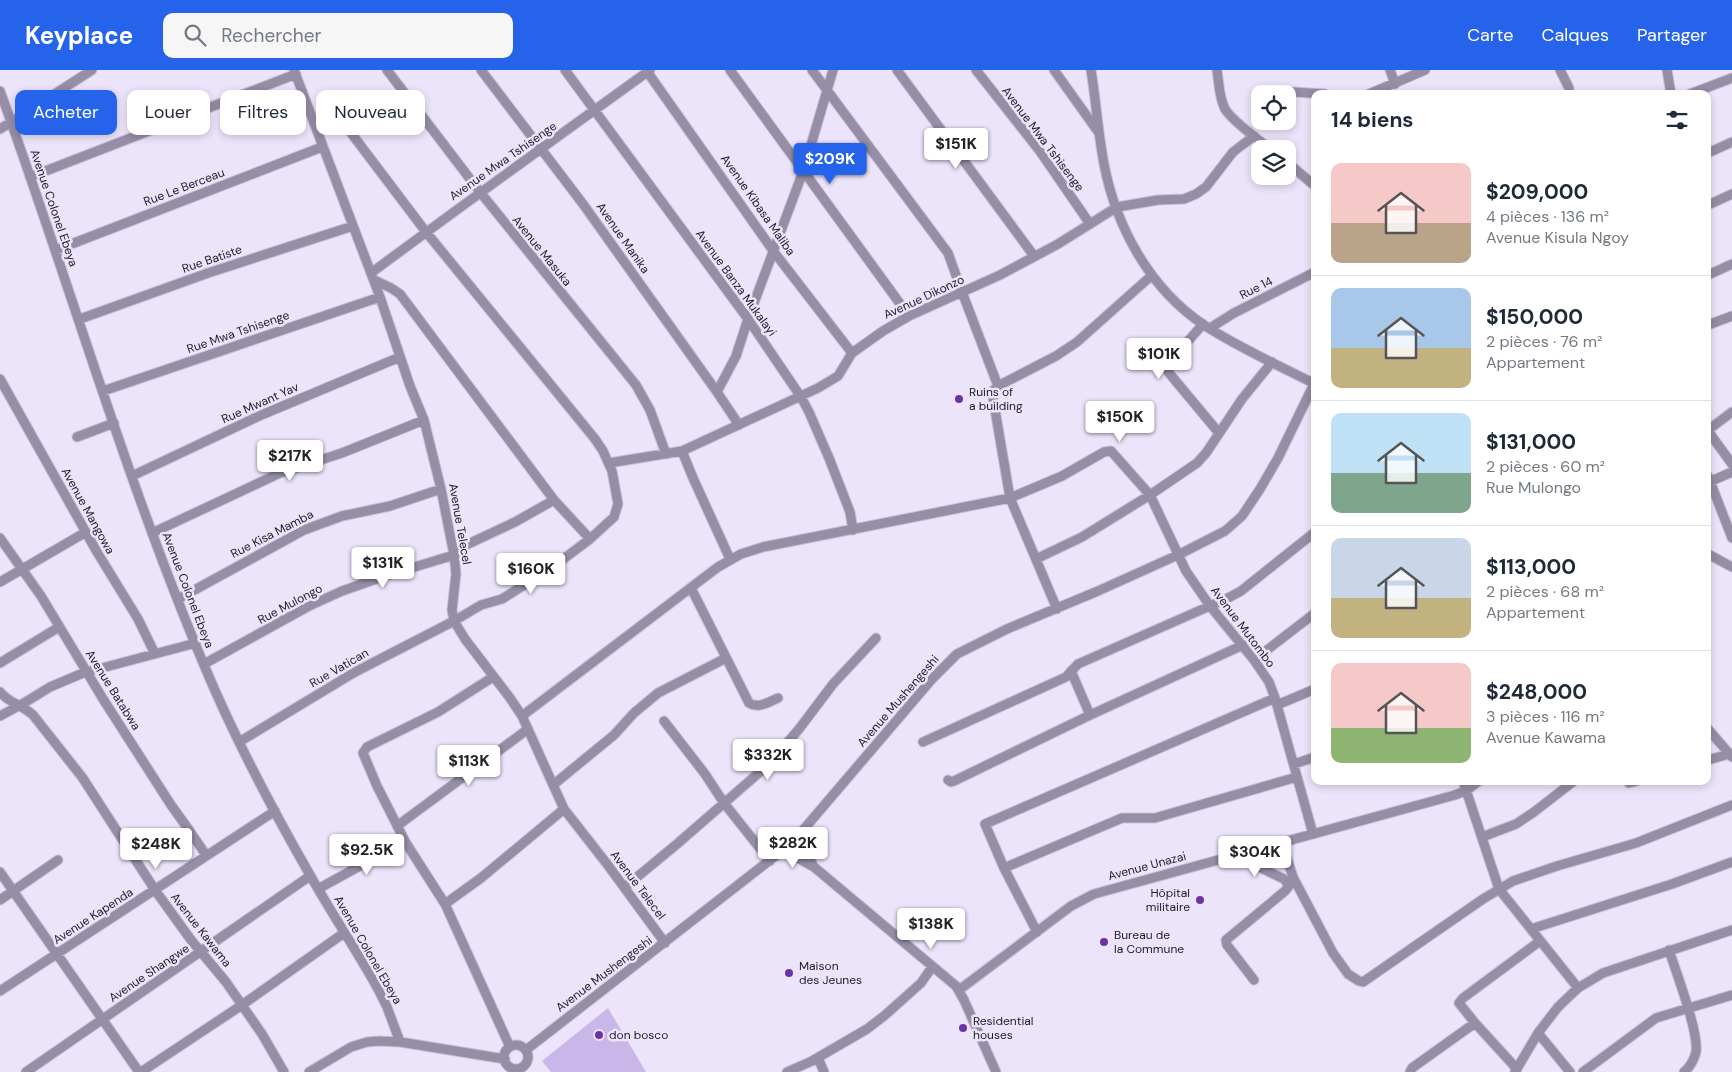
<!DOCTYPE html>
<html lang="fr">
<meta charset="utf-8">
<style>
body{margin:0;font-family:"DM Sans",sans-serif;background:#f6f6f7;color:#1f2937;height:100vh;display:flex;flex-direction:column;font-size:19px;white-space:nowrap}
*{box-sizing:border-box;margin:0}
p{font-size:16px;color:#747a83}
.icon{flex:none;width:28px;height:28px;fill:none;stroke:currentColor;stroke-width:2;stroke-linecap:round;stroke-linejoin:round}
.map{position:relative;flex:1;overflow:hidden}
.drawer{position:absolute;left:1311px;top:20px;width:400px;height:695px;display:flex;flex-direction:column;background:#fff;border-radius:10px;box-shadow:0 2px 8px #0003}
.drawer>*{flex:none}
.hud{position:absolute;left:15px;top:20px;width:475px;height:45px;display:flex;gap:10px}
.controls{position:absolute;left:1251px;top:15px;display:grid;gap:10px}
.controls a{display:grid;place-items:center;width:45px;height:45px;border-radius:10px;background:#fff;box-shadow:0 2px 8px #0003;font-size:25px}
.price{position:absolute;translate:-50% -42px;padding:0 11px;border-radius:5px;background:#fff;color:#222;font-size:16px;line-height:32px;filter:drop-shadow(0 1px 2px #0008)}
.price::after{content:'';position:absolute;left:50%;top:30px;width:15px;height:11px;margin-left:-8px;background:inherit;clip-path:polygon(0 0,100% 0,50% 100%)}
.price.current{background:#2563eb;color:#fff}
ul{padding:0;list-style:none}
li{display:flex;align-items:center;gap:15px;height:125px;padding:0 20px}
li+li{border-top:1px solid #e0e1e3}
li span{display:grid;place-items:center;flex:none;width:140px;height:100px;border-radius:10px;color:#555}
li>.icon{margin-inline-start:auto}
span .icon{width:60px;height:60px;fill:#fffc;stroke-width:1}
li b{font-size:21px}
h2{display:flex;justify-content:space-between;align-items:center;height:60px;padding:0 20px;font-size:21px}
.chip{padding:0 18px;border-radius:10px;background:#fff;box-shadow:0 2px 8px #0003;font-size:18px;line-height:45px}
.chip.current{background:#2563eb;color:#fff}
header{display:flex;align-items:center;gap:30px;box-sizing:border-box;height:70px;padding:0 25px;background:#2563eb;color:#fff}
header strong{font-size:24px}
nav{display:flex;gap:28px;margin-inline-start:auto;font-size:18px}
.search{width:350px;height:45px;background:#f6f6f7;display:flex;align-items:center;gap:12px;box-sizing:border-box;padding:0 18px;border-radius:10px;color:#747a83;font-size:19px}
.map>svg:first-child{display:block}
.green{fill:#c9b7e9}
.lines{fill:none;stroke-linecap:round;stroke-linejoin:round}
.minor-casing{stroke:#c7c0d4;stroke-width:11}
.minor{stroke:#968da6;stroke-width:9}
.poi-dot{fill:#6c33a9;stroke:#ece4fb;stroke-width:2}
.labels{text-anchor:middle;stroke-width:5;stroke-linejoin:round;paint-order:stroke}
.street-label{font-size:12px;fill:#1e1b25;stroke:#ece4fb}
.poi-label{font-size:12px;fill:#1e1b25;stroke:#ece4fb;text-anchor:start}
</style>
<header>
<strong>Keyplace</strong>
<div class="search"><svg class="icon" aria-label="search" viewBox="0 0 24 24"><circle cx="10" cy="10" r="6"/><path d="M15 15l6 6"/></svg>Rechercher</div>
<nav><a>Carte</a><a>Calques</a><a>Partager</a></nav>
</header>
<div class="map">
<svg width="1732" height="1002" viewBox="0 0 1732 1002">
<rect width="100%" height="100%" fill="#ece4fb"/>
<path class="green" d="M608,938L646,1002H551L542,991Z"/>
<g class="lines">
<defs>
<path id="minor" d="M294,0L380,227L410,316L424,350L441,419L454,485L456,504L452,540L454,551L465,569L510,628L522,646L564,739L607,794L665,873
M387,0L480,122L636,315L650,340L666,384
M481,0L583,134L717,322L739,355
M565,0L748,249L801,327L809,342L829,388L850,442L853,460
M646,0L774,182L852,283
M730,0L909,246
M812,0L948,183L962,222L998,316
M897,0L1034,186
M976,0L1039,80L1090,154
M1054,0L1099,63
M1091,0C1096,31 1098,63 1104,94C1116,157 1150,219 1204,255C1239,278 1278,295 1315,314
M1217,0C1219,13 1219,28 1225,39C1233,52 1258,69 1270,79
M1390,0L1395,14
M1560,0L1569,18V24
M1667,0L1671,24
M0,21C69,211 125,408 204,595C234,667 271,737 310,805C332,844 357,881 378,919L387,937L400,972
M1294,22L1325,24
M1369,24L1425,0
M1690,24L1732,8
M0,59L92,0
M1708,83L1732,72
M1288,93L1315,116
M30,107L296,4
M1708,135L1732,124
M56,180L322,77
M371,203C464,134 557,67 650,0
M1708,205L1732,194
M374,210L391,218L400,224L554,430L590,469
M80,249L208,203L353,156
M1203,254L1168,294L1167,298L1169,303L1219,363
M1708,255L1732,246
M1210,258L1234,243L1315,202
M0,309L97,482L138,549L155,584
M103,321L380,227
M717,322L736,286L748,249L804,99L833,0
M1708,360L1732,342
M1708,361L1732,394
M77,367L114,353
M682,381L693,408L730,489
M609,393L682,381L818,318L838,306L852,283L883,261L909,246L1000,205L1058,174L1117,137L1158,130L1184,129L1196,124L1206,117L1233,82L1254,66
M132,406L259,346L400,287
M1708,406L1732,468
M1709,412L1732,402
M152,463L280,403L342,383L424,350
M0,468L41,526L103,629L171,735L189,760L206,785
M1708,484L1732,497
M1036,489L1082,467L1150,425L1197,393L1206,383L1242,329L1272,292
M0,512L86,462
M691,518L749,633C758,639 769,632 778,628
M178,529L304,460L342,446L390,436L441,419
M1057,539L1010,428L992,322L998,316L1056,286L1077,272L1151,206
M1254,590L1315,543
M0,593L59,557
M204,594L309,536L342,521L385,506L454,485L466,475L515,452L554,430
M1071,601L1090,645
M493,607L438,642L367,677L363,683L377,716L406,773L445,834L510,977
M0,622C9,633 22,635 33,645L82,707L155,820L191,870L226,912L262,964L284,1002
M1277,635L1315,619
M0,646L24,633L50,617L83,603L196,573
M522,646L718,497L741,484L763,477L1010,428L1062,406L1104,382L1111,381L1150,425L1186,501L1210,536L1254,590L1269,612L1275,628L1313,764
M664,651L705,704L724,733L770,791
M1708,659L1732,687
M239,672L355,602L454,551L481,535L502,529L554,496L590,469L614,447L618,434L612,401L603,381L595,369L426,162L342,51
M923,672L1066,607L1078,594L1228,528L1241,521L1315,462
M1708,690L1729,684
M1294,694L1315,687
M948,710L951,712L954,711L1088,646L1243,575
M1463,711L1499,819L1578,918
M1627,711L1629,713L1637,711
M553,715L614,665L634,643L658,623L726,588
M397,756L528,659
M798,766L814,797
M1482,767L1516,754L1534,742L1574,711
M1282,773L1293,807L1333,883L1348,904L1359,911L1363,912L1483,829L1513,811L1557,796L1636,773L1732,735
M783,780L814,797L956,916L964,930L996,1002
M1236,786L1284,809L1289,816L1285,821L1226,870L1227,875L1254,910
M1004,798L1122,748H1155L1297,707
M0,802L139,1002
M625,817L677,774L769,694L799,659L833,614L876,568
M318,819L405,771
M0,830L58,790
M445,834L481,808L564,739
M1531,859L1672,814L1732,792
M1037,862L1004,798L985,754L1275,628
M1669,880C1676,902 1699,962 1696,982C1694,990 1690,997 1684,1002
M959,920L1071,836L1094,824L1455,725L1467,720L1479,711
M0,921L275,741
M1538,963L1570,1002
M504 987a12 12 0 1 1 24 0a12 12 0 1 1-24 0Z
M526,980L783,780L798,766L932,609L957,584L1007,559L1098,521L1180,484L1225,461L1242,446L1260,419L1278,388L1314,314
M818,988L824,1002
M1517,999L1475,953L1459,933L1463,928L1540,871
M26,1002L310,806
M141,1002L242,935L344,863
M309,1002L351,977L367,972L379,971L400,972L505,989
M787,1002L812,991L867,959L884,946L921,913L932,897
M1410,1002L1412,998L1475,953
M1515,1002L1538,963L1558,937L1578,918L1603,903L1732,860
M1583,1002L1656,948L1732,925"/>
</defs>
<use href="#minor" class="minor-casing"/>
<use href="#minor" class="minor"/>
</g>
<g class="poi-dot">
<circle cx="959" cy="329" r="5"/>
<circle cx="1200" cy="830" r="5"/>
<circle cx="1104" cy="872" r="5"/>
<circle cx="789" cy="903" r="5"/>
<circle cx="963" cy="958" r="5"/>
<circle cx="599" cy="965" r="5"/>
</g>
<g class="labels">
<g class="street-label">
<text transform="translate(1043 69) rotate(53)" y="4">Avenue Mwa Tshisenge</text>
<text transform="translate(503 91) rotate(-35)" y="4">Avenue Mwa Tshisenge</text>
<text transform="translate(184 117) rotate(-21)" y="4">Rue Le Berceau</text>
<text transform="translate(758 135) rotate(55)" y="4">Avenue Kibasa Maliba</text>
<text transform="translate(54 138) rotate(71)" y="4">Avenue Colonel Ebeya</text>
<text transform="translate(623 168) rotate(55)" y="4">Avenue Manika</text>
<text transform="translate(542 181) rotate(51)" y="4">Avenue Masuka</text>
<text transform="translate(212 189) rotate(-19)" y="4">Rue Batiste</text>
<text transform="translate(736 213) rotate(54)" y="4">Avenue Banza Mukalayi</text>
<text transform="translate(1256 218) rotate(-27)" y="4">Rue 14</text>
<text transform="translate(924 227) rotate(-25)" y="4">Avenue Dikonzo</text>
<text transform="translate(238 262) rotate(-19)" y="4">Rue Mwa Tshisenge</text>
<text transform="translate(260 333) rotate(-24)" y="4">Rue Mwant Yav</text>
<text transform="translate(88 441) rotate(61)" y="4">Avenue Mangowa</text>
<text transform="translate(460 454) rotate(80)" y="4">Avenue Telecel</text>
<text transform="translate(272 464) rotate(-27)" y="4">Rue Kisa Mamba</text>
<text transform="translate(188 520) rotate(69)" y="4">Avenue Colonel Ebeya</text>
<text transform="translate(290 534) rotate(-28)" y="4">Rue Mulongo</text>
<text transform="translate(1243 557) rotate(53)" y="4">Avenue Mutombo</text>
<text transform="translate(339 598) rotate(-30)" y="4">Rue Vatican</text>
<text transform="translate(113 620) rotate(58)" y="4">Avenue Batabwa</text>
<text transform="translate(898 631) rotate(-49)" y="4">Avenue Mushengeshi</text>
<text transform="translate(1147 796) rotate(-15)" y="4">Avenue Unazai</text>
<text transform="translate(638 815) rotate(53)" y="4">Avenue Telecel</text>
<text transform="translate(93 846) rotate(-33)" y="4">Avenue Kapenda</text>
<text transform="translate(201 860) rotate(52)" y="4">Avenue Kawama</text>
<text transform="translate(368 880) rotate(60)" y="4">Avenue Colonel Ebeya</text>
<text transform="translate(149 903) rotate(-34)" y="4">Avenue Shangwe</text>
<text transform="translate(604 904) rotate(-37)" y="4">Avenue Mushengeshi</text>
</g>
<g class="poi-label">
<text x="969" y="326">Ruins of<tspan x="969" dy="14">a building</tspan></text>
<text x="1190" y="827" text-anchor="end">Hôpital<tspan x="1190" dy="14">militaire</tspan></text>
<text x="1114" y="869">Bureau de<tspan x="1114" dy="14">la Commune</tspan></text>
<text x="799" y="900">Maison<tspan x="799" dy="14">des Jeunes</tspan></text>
<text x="973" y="955">Residential<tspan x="973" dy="14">houses</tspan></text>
<text x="609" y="969">don bosco</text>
</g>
</g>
</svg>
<div class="controls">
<a><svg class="icon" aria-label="locate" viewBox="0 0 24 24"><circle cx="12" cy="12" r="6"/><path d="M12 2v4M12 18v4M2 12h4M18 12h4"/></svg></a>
<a><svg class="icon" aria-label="layers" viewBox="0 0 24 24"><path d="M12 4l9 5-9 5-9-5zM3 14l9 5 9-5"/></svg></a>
</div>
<b class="price" style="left:956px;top:100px">$151K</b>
<b class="price current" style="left:830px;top:115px">$209K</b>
<b class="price" style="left:1159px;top:310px">$101K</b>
<b class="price" style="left:1120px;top:373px">$150K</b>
<b class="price" style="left:290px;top:412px">$217K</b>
<b class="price" style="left:383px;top:519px">$131K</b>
<b class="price" style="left:531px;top:525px">$160K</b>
<b class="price" style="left:768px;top:711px">$332K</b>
<b class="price" style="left:469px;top:717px">$113K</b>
<b class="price" style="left:793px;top:799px">$282K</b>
<b class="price" style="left:156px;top:800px">$248K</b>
<b class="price" style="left:367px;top:806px">$92.5K</b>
<b class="price" style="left:1255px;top:808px">$304K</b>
<b class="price" style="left:931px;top:880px">$138K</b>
<div class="hud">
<a class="chip current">Acheter</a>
<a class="chip">Louer</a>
<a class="chip">Filtres</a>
<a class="chip">Nouveau</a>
</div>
<section class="drawer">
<h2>14 biens<svg class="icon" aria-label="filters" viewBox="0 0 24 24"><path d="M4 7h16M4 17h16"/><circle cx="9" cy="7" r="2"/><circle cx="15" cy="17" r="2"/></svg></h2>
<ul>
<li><span style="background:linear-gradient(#f6c9c9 60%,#b9a48a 0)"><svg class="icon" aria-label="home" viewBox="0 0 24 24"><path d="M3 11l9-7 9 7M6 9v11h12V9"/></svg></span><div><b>$209,000</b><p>4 pièces · 136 m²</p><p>Avenue Kisula Ngoy</p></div></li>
<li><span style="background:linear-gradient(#a9c7e8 60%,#c2b280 0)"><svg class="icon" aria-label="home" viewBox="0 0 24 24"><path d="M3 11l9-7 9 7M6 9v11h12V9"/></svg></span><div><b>$150,000</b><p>2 pièces · 76 m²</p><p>Appartement</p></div></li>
<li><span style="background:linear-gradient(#bfe0f5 60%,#7fa58c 0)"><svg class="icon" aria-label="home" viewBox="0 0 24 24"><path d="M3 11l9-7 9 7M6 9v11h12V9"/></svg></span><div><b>$131,000</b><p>2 pièces · 60 m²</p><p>Rue Mulongo</p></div></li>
<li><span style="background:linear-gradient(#c9d6e8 60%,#c2b280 0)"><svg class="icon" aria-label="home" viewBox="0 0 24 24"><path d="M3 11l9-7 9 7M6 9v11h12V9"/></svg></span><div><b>$113,000</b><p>2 pièces · 68 m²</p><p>Appartement</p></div></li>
<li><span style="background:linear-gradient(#f6c9c9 65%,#8fb573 0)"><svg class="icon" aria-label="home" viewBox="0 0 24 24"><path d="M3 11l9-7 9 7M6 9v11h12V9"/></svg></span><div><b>$248,000</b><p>3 pièces · 116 m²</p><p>Avenue Kawama</p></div></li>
</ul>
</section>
</div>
